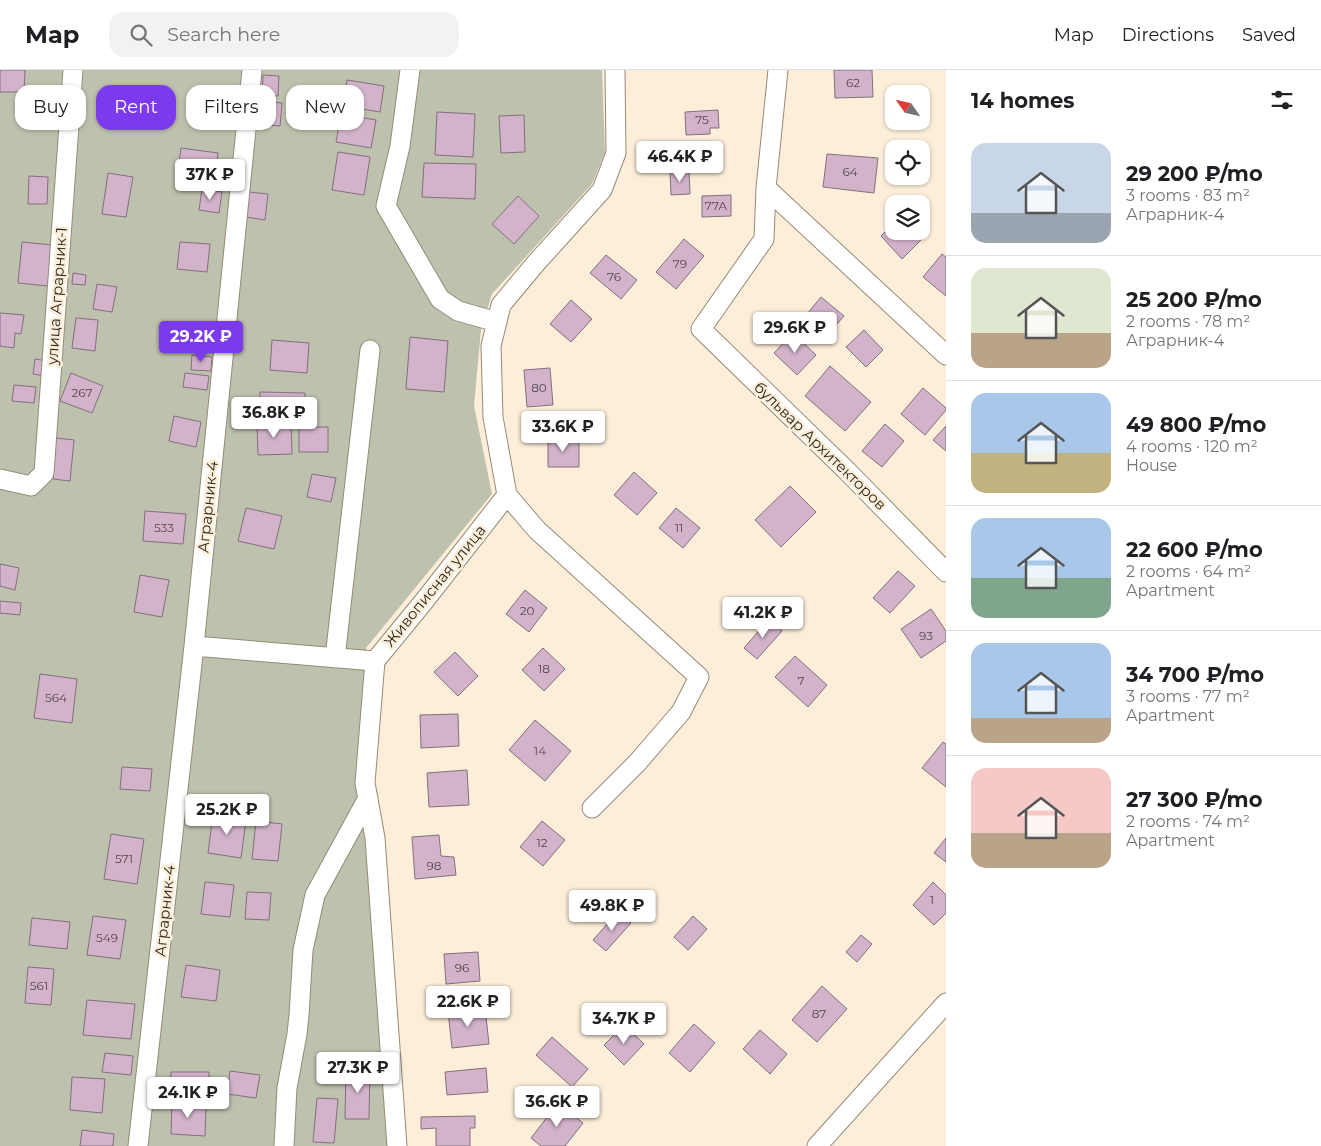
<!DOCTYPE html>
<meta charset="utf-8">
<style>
body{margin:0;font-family:Montserrat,sans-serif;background:#f2f2f2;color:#202124;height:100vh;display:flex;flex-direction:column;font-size:19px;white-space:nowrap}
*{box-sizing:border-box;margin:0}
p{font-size:16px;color:#757577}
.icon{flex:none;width:28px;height:28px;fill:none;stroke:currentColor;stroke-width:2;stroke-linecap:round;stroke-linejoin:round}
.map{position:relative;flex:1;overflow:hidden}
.sheet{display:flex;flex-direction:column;background:#fff;width:375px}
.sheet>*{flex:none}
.top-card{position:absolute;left:15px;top:15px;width:475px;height:45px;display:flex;gap:10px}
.needle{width:32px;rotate:304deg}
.buttons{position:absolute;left:885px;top:15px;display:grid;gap:10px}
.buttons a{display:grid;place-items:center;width:45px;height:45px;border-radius:10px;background:#fff;box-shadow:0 1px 4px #0004;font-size:25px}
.price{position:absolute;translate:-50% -42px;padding:0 11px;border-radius:5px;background:#fff;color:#222;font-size:16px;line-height:32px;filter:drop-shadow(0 1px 2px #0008)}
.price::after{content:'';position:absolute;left:50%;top:30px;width:15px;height:11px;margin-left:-8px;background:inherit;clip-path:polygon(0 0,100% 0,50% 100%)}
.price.selected{background:#7c3aed;color:#fff}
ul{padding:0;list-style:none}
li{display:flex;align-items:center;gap:15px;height:125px;padding:0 25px}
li+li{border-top:1px solid #e0e0e0}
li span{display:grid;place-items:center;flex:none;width:140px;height:100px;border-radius:15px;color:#555}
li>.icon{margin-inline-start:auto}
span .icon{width:60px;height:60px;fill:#fffc;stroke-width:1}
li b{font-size:21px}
h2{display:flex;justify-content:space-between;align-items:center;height:60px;padding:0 25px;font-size:21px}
.pill{padding:0 18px;border-radius:15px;background:#fff;box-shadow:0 1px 4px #0004;font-size:18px;line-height:45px}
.pill.selected{background:#7c3aed;color:#fff}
header{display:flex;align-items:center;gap:30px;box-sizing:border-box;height:70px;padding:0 25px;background:#fff;border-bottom:1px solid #e0e0e0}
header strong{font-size:24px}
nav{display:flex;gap:28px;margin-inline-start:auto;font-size:18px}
.search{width:350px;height:45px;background:#f2f2f2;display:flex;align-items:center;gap:12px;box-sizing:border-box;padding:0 18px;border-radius:15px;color:#757577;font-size:19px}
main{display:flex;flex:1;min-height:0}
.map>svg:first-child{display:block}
.green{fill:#bdc1ad}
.building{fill:#d2b3ca;stroke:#836f7e}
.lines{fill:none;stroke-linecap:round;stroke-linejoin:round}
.minor-casing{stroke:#968a76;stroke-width:21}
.minor{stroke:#fff;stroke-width:19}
.labels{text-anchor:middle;stroke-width:5;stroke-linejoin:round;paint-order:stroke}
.number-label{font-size:12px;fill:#564a4a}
.street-label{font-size:15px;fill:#2c271f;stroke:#fceed9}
</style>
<header>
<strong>Map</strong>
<div class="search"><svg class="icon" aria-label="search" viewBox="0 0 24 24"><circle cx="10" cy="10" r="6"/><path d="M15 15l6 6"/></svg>Search here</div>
<nav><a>Map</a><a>Directions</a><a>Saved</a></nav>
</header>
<main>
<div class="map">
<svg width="946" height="1076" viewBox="0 0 946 1076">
<rect width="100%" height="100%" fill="#fceed9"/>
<path class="green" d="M0,0H602L605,82L592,114L492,224L481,259L474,336L492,424L366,578L362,743L384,966L388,1076H0Z"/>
<path class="building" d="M0,0H25L24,22H0Z
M834,0H872L873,27L835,28Z
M263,5L279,6L278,26L262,25Z
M347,10L384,16L380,42L343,36Z
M194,17L230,22L226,48L191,44Z
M256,31L282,33L280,56L255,54Z
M718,40L719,58H710V64L686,65L685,42Z
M437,42L475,44L473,87L435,85Z
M341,44L376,50L371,78L336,72Z
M524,45L525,82L501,83L499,46Z
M181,78L218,83L215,106L178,101Z
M338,82L370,87L364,125L332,120Z
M827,84L878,88L874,123L823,117Z
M424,93L476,94L475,129L422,127Z
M689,101L690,124L671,125L670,102Z
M108,103L133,107L126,147L102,144Z
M29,106L48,107L47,134H28Z
M202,119L222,122L219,143L199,140Z
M249,122L268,124L265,150L246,147Z
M731,125V146L702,147V126Z
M518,126L539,146L514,174L492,154Z
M894,153V161H921V155L929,162L902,189L881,166Z
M684,169L704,186L676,219L656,202Z
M22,172L52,175L48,216L18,213Z
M180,172L210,174L207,202L177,199Z
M942,184L946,187V226L923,207Z
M606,185L637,210L621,229L590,203Z
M73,203L86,205L85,215L72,214Z
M97,214L117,217L112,242L93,239Z
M821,227L844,246L829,263L807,244Z
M571,230L592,249L571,272L550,254Z
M0,243L24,245L21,264L15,263L14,278L0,276Z
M76,248L98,250L95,281L72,278Z
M864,260L883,280L866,297L846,277Z
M793,263L816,285L797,305L774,283Z
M410,267L448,271L444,322L406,319Z
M272,270L309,273L307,303L270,300Z
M192,285L212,287L211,301L191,300Z
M35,289L47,291L45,306L33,304Z
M830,296L871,332L845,361L805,326Z
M550,298L553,335L527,337L524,300Z
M71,303L103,316L92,343L60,331Z
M185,303L209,306L207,320L183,317Z
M14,315L36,317L34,333L12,331Z
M923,318L946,338V340L925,365L901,344Z
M260,322L305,323V348H260Z
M174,346L201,352L196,377L169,371Z
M291,353L292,384L258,385L257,354Z
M885,354L904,371L882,397L862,381Z
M946,356V381L933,370Z
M299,357H328V382H299Z
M56,368L74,370L70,411L53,409Z
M548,368L579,369V397H548Z
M634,402L657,423L637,445L614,425Z
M312,404L336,408L331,432L307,427Z
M790,416L816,442L781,477L755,450Z
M246,438L282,446L274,479L238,471Z
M676,438L700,458L683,478L659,458Z
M145,441L186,444L183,474L143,471Z
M0,494L19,498L15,520L0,516Z
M898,501L915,516L890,543L873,528Z
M140,505L169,510L162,547L134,542Z
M525,520L547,538L529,562L506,544Z
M0,531L21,533L20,545L0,543Z
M931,539L946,561V571L921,588L901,559Z
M769,549L782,561L757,589L744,578Z
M543,578L565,599L544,621L522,600Z
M455,582L478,606L458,626L434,602Z
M795,586L827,615L808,637L775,607Z
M40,604L77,609L72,653L34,648Z
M458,644L459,676L421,678L420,645Z
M535,650L571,681L545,711L509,680Z
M943,672L946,674V717L922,698Z
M122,697L152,699L150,721L120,719Z
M467,700L469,735L429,737L427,703Z
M213,745L246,750L241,788L208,783Z
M256,751L282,754L278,791L252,789Z
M542,751L565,770L543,796L520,777Z
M111,764L144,769L137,814L104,809Z
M439,765L441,786L454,787L456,805L415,809L412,767Z
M946,768V792L934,783Z
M205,812L234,815L230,847L201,844Z
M933,812L946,825V843L934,855L913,835Z
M247,822L271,823L269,850L245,849Z
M618,842L631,853L606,881L593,870Z
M93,846L126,850L120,889L87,885Z
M693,846L707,859L688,880L674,867Z
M32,848L70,852L67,879L29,875Z
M861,865L872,874L857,892L846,882Z
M478,882L480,911L446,914L444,884Z
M186,895L220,900L216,931L181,927Z
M28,897L54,899L51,935L25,933Z
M822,916L847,939L817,972L792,950Z
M87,930L135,934L131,969L83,965Z
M485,937L489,974L452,978L448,941Z
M694,954L715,973L690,1002L669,983Z
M624,955L644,974L624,995L604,975Z
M760,960L787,984L770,1004L743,979Z
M552,967L588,999L572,1017L536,985Z
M105,983L133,986L131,1005L102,1002Z
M486,998L488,1022L447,1025L445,1002Z
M346,999H370L369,1049H345Z
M230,1001L260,1005L256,1028L227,1024Z
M171,1002H209V1024H171Z
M72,1007L105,1009L102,1043L70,1040Z
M317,1028L338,1029L334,1073L313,1072Z
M172,1032L206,1034L205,1066L171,1064Z
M558,1033L583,1053L565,1076H541L531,1068Z
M475,1046V1058H470V1076H436V1058L421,1059V1047Z
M82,1060L114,1064L113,1076H80Z"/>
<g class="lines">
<defs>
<path id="minor" d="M252,0L194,576L375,591
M410,0L400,76L386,136L440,229L458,241L497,252
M778,0L766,118L764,169L701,259L847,401L946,502
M766,118L946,285
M0,409L31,416L44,403L73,0
M507,425L537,460L699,607L681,642L637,693L592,738
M335,588L370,280
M138,1076L194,576
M284,1076L287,1018L297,964L299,945L303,880L315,825L368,728
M397,1076L375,768L365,713L375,591L425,530L507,425L493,347L491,276L501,235L536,193L602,120L616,83L615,0
M817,1076L946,933"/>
</defs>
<use href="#minor" class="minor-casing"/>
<use href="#minor" class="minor"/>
</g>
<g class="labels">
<g class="number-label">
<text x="853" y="17">62</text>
<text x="702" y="54">75</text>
<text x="850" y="106">64</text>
<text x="716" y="140">77А</text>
<text x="680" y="198">79</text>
<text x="614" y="211">76</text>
<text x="539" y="322">80</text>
<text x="82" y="327">267</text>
<text x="164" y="462">533</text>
<text x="679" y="462">11</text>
<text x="527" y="545">20</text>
<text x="926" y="570">93</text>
<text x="544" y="603">18</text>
<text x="801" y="615">7</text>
<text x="56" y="632">564</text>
<text x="540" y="685">14</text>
<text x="542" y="777">12</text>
<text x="124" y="793">571</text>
<text x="434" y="800">98</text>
<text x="932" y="834">1</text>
<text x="107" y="872">549</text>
<text x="462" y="902">96</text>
<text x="39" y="920">561</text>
<text x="819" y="948">87</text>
</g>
<g class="street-label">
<text transform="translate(57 226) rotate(-86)" y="5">улица Аграрник-1</text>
<text transform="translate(820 376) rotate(44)" y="5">бульвар Архитекторов</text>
<text transform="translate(208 437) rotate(-84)" y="5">Аграрник-4</text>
<text transform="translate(435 516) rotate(-51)" y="5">Живописная улица</text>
<text transform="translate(165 841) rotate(-84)" y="5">Аграрник-4</text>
</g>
</g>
</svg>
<div class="buttons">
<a><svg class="needle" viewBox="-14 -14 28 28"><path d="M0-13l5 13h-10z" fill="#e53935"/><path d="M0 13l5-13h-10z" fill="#757577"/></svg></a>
<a><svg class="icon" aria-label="locate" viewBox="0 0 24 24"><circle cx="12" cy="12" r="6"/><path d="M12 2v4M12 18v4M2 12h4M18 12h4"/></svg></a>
<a><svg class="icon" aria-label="layers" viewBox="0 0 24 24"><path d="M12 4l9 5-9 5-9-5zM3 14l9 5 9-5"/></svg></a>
</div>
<b class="price" style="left:680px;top:113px">46.4K ₽</b>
<b class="price" style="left:210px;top:131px">37K ₽</b>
<b class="price" style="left:795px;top:284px">29.6K ₽</b>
<b class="price selected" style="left:201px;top:293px">29.2K ₽</b>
<b class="price" style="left:274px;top:369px">36.8K ₽</b>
<b class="price" style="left:563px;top:383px">33.6K ₽</b>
<b class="price" style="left:763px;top:569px">41.2K ₽</b>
<b class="price" style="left:227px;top:766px">25.2K ₽</b>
<b class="price" style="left:612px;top:862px">49.8K ₽</b>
<b class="price" style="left:468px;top:958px">22.6K ₽</b>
<b class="price" style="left:624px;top:975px">34.7K ₽</b>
<b class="price" style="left:358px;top:1024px">27.3K ₽</b>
<b class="price" style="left:188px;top:1049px">24.1K ₽</b>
<b class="price" style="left:557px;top:1058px">36.6K ₽</b>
<div class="top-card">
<a class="pill">Buy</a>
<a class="pill selected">Rent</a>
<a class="pill">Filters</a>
<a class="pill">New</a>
</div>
</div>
<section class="sheet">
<h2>14 homes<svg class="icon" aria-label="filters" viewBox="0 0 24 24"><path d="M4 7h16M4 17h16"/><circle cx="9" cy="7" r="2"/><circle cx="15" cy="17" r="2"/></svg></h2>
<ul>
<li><span style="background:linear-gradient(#c9d6e8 70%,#9aa5b1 0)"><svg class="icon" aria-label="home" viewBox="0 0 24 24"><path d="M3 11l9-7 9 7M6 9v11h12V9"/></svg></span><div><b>29 200 ₽/mo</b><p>3 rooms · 83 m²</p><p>Аграрник-4</p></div></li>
<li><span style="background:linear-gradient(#dfe7d0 65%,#b9a48a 0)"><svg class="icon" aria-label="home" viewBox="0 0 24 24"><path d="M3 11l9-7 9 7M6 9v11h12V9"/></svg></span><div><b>25 200 ₽/mo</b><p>2 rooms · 78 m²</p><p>Аграрник-4</p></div></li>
<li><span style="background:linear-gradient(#a9c7e8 60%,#c2b280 0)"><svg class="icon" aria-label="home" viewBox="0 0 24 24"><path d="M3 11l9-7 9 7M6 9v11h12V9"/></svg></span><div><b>49 800 ₽/mo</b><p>4 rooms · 120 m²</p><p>House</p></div></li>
<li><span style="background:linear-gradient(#a9c7e8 60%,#7fa58c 0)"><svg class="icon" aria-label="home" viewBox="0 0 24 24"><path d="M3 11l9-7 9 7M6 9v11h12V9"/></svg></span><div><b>22 600 ₽/mo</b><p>2 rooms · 64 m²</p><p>Apartment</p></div></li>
<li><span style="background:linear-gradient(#a9c7e8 75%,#b9a48a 0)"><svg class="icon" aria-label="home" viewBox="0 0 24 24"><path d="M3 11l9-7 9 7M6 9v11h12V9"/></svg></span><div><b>34 700 ₽/mo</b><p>3 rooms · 77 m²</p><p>Apartment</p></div></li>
<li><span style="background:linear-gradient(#f6c9c9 65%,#b9a48a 0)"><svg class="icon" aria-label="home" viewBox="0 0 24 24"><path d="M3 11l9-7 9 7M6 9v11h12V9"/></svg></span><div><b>27 300 ₽/mo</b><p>2 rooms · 74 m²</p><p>Apartment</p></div></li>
</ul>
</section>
</main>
